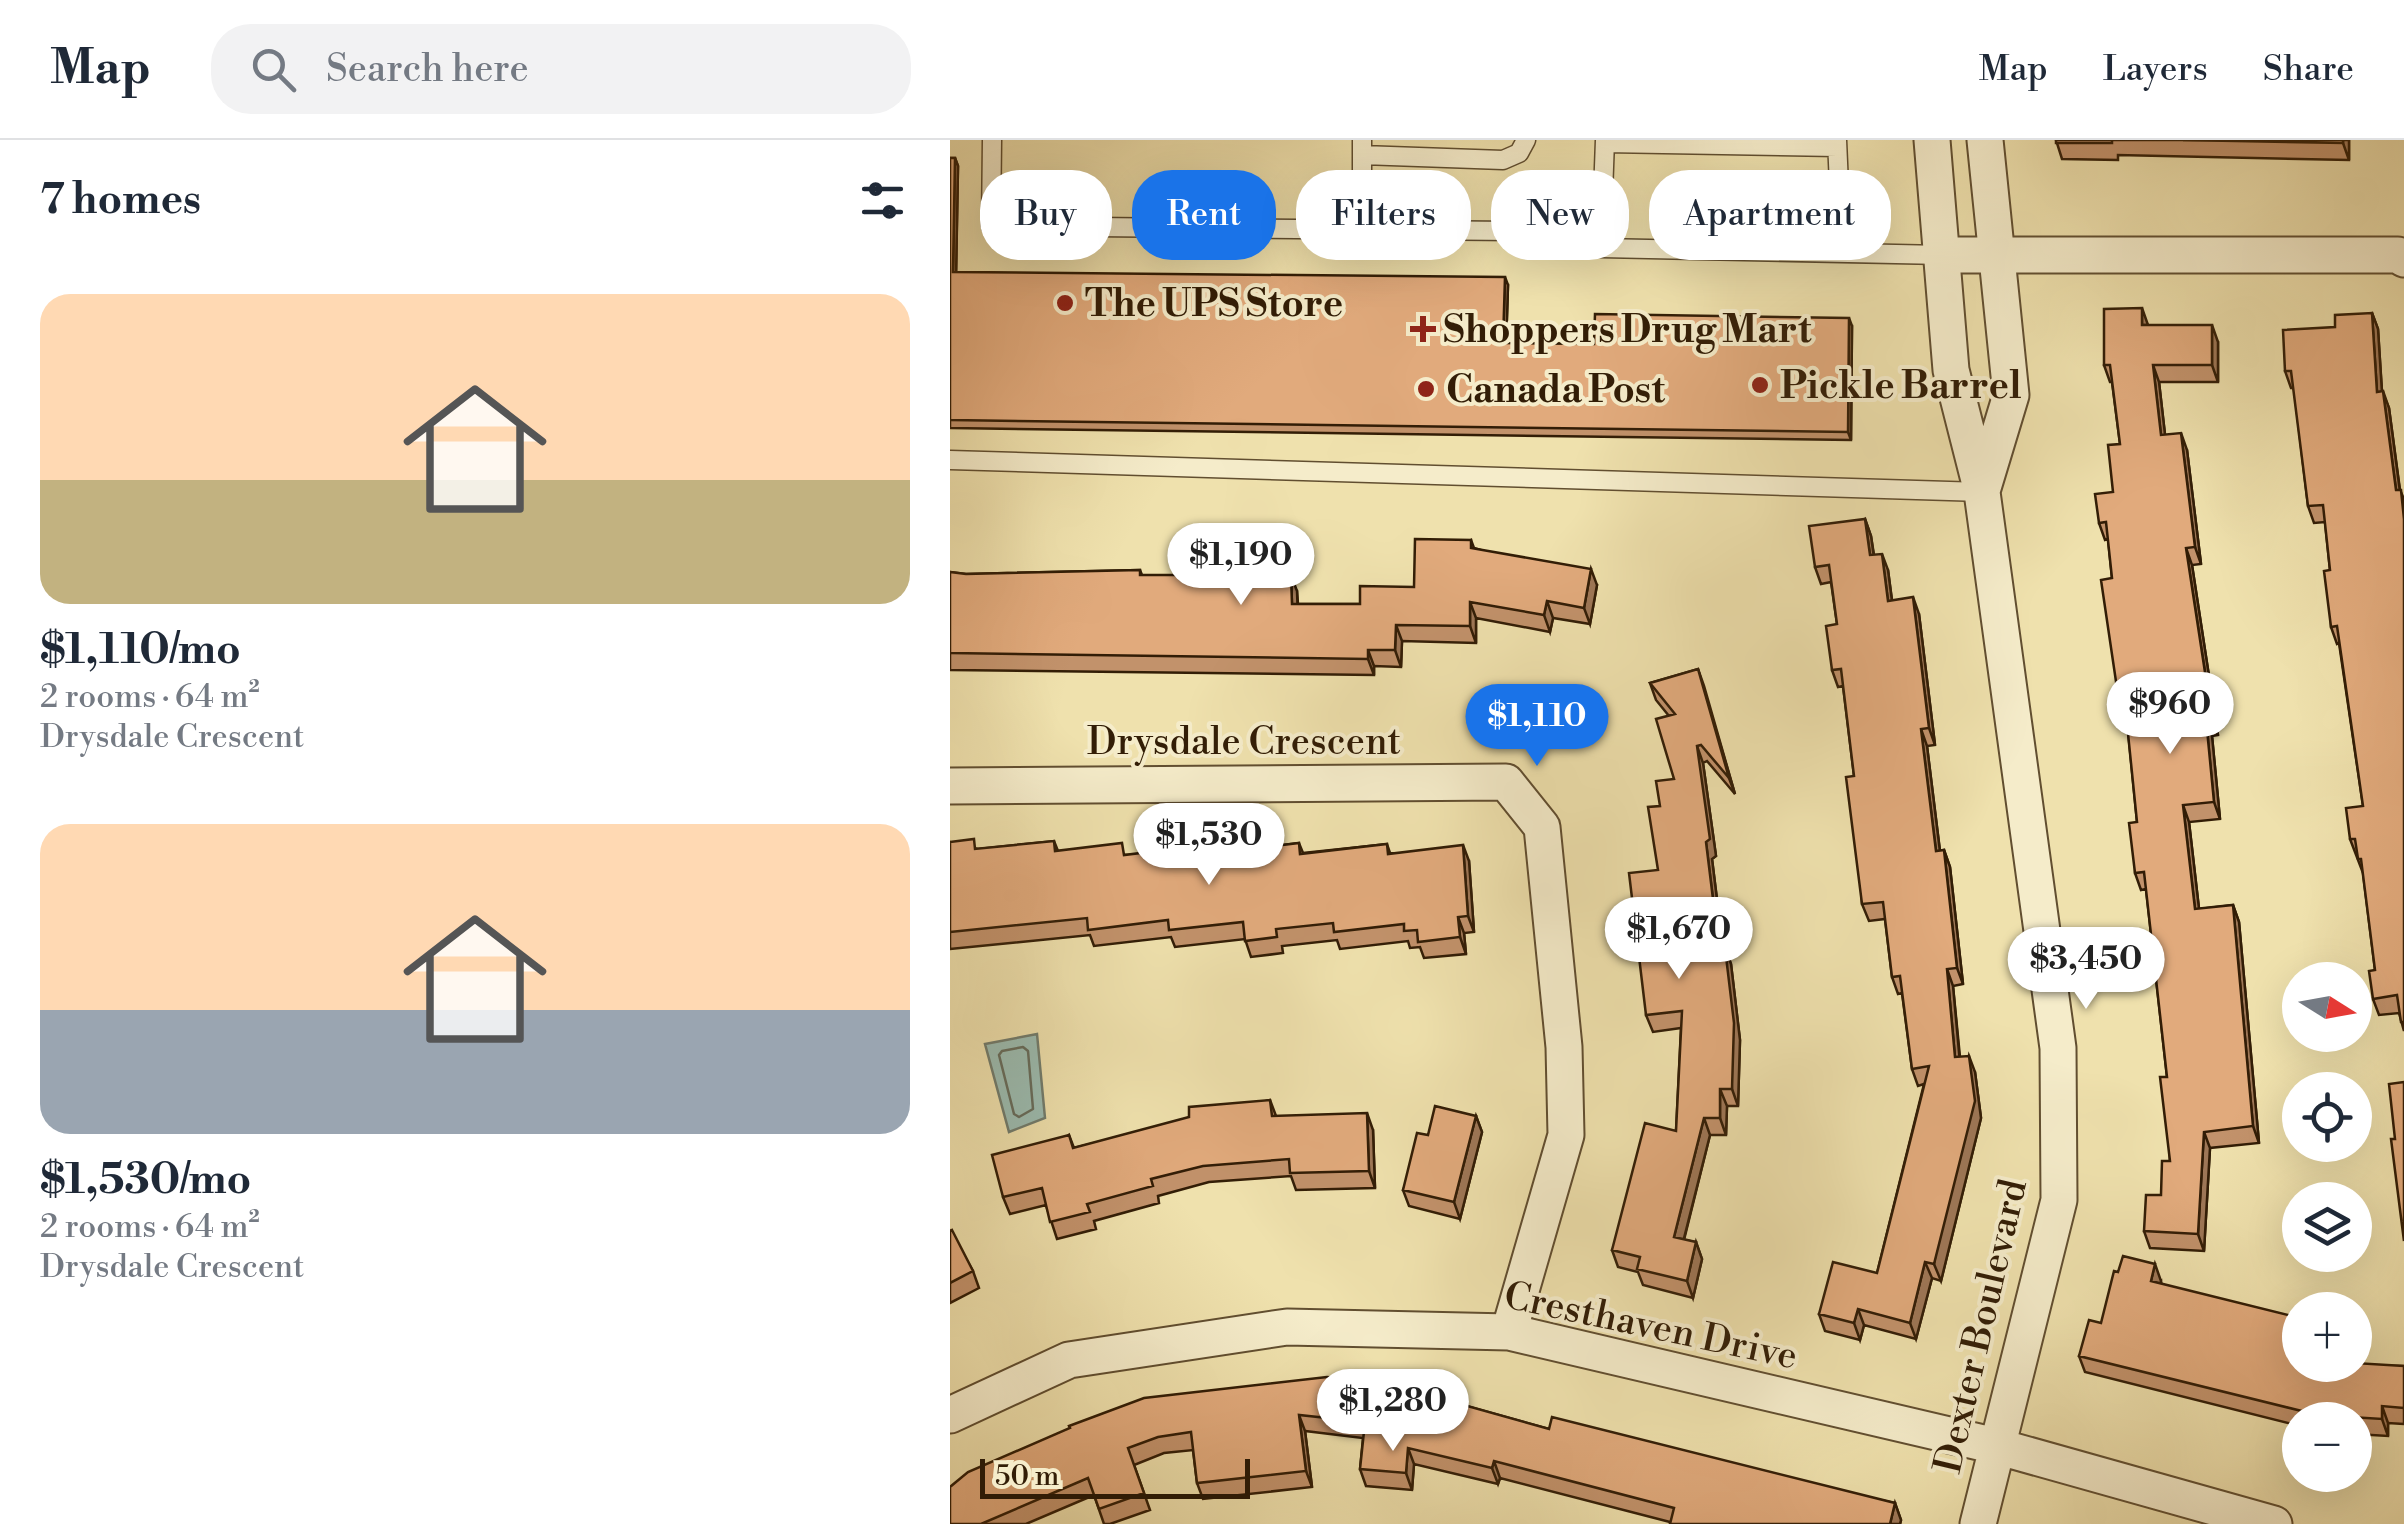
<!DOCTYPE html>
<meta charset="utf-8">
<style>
body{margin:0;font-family:"Libre Bodoni",serif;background:#f2f2f3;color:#1f2937;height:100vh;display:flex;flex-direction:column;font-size:38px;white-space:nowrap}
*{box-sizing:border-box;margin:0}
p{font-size:32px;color:#747a83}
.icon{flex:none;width:55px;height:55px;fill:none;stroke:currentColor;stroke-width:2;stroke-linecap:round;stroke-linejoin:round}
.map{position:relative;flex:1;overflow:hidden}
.details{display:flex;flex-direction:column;background:#fff;width:950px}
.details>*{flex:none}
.guide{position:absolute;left:30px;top:30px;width:950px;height:90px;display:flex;gap:20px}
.needle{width:65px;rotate:101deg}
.buttons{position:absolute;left:1332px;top:822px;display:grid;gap:20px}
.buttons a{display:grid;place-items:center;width:90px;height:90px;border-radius:50%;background:#fff;box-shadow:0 10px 40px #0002;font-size:50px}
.scale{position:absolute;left:30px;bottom:25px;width:270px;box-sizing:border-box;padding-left:10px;border:5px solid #321d06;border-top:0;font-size:28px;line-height:35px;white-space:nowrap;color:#321d06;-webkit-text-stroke:8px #f5ecca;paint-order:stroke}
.price{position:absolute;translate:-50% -85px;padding:0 22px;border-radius:35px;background:#fff;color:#222;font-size:32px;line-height:65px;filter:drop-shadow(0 2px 5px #0008)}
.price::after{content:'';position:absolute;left:50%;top:60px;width:30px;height:22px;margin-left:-15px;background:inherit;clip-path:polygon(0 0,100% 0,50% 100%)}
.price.on{background:#1a73e8;color:#fff}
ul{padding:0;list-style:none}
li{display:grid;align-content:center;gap:20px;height:530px;padding:0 40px}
li span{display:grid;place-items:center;height:310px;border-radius:30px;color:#555}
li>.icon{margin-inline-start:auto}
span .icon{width:180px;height:180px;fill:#fffc;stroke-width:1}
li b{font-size:42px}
h2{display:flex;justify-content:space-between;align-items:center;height:120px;padding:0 40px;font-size:42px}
.pill{padding:0 35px;border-radius:40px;background:#fff;box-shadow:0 10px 40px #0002;font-size:35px;line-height:90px}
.pill.on{background:#1a73e8;color:#fff}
header{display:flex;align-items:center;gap:60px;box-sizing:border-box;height:140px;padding:0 50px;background:#fff;border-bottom:2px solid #e0e1e3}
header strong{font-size:48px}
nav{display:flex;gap:55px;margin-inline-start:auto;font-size:35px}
.search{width:700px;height:90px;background:#f2f2f3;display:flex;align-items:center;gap:25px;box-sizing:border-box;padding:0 35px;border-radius:40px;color:#747a83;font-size:38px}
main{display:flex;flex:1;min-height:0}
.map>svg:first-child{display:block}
.water{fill:#9bbcb1;stroke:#717c6d;stroke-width:2.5}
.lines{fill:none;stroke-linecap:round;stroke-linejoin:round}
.shore{stroke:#666c5c;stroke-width:2.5}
.lane-casing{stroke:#614e30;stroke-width:21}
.street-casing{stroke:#614e30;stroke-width:39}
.lane{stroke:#f5ecca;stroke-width:18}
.street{stroke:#f5ecca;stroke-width:35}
.wall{fill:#c2926b;stroke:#321d06;stroke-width:2.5}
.shaded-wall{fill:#9e7757;stroke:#321d06;stroke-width:2.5}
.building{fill:#e1aa7c;stroke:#321d06;stroke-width:2.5}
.poi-dot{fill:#8f2418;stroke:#f5ecca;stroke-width:4}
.labels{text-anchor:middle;stroke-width:8;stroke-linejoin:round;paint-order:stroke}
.poi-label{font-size:38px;font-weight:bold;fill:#321d06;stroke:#f5ecca;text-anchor:start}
.street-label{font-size:38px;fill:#321d06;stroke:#f5ecca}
</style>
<header>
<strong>Map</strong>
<div class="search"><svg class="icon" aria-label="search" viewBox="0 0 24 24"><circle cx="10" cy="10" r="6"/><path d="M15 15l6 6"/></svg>Search here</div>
<nav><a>Map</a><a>Layers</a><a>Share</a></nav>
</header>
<main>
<section class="details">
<h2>7 homes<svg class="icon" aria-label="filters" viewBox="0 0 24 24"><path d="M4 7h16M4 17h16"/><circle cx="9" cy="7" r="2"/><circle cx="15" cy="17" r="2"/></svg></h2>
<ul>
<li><span style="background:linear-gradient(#ffd9b3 60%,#c2b280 0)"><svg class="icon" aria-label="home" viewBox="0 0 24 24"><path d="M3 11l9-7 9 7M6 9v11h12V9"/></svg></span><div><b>$1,110/mo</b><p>2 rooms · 64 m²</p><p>Drysdale Crescent</p></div></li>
<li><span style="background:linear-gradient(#ffd9b3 60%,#9aa5b1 0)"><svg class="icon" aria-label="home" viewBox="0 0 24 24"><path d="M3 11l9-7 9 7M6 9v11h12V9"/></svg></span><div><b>$1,530/mo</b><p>2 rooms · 64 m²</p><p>Drysdale Crescent</p></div></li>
</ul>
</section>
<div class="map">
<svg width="1454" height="1384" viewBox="0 0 1454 1384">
<rect width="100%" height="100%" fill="#efe1ad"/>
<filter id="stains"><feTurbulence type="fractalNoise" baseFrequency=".002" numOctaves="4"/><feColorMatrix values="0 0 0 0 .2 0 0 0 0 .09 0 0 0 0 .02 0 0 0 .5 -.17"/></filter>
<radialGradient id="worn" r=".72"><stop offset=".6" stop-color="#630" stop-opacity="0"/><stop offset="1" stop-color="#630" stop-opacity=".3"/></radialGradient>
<path class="water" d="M87,894L95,978L59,992L35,904Z"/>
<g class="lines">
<path class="shore" d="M73,907L78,911L83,969L69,977L64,974L49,915L52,911Z"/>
<defs>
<path id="lane" d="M42,0L41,86L564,91L651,108L993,115
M887,0L892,113
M655,3L887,7
M412,15L553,20L569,13L576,0
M412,87V0
M651,108L655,0
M0,320L1032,352"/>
<path id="street" d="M982,0L1001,230L1032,352L1108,908L1109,1060L1028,1384
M993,115H1448L1454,119
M1032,351L1061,255L1035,0
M0,646L556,642L592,687L614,907L616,995L559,1192
M0,1275L119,1220L337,1187L559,1192L1046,1306L1324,1384"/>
</defs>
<use href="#lane" class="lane-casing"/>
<use href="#street" class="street-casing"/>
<use href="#lane" class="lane"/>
<use href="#street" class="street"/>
</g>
<path class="wall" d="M1106,0H1399V20L1168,15V20L1112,19Z
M0,18H5L8,26L6,132L558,145L556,203L644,204L902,186L901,300L0,288Z
M1422,173L1428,189L1432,251L1439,268L1450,350L1454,359V891L1449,873L1429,875L1423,859L1425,830L1413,733L1400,699L1413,666L1389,503L1387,504L1381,487L1380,430L1375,382L1364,383L1358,366L1344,248H1341L1335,231L1385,187Z
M1198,185L1268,202V242H1209L1215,295L1237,310L1251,424L1242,425L1268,595L1262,596L1270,679L1239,682L1249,769L1283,765L1289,782L1309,1003L1260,1008L1254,1111L1200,1108L1194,1091L1211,1055L1220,1021L1217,937L1196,749L1191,750L1185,733L1187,682L1176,571L1174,572L1168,555L1162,438L1158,399L1155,400L1149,383L1163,352L1170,304L1162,242H1160L1154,225Z
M915,379L921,396L924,415L938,430L942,460L969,474L985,605L977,606L990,711L994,710L1000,727L1013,844L1003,846L1010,917L1025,932L1031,978L991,1141L982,1138L966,1199L914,1185L910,1200L875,1191L869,1174L927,1133L974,944L968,946L962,929L952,853L948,854L942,837L935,779L919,781L912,764L904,636L893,546L888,547L882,530L887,484L881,442L871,444L865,427Z
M521,400L524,408L647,445L640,484L603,478L600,492L526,478V503L452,501L451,527L424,526V535L0,530V432L16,434L190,430L192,435L347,451L348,464H410L464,447Z
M748,529L785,654L757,621L753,623L766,716L762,719L773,808H775L781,824L790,900L788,966H777L776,995H760L734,1100L746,1102L752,1119L743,1158L693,1145L688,1132L668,1127L662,1110L726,991L731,888L703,892L696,875L708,730L724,639L719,576L706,560L700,543Z
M104,701L108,711L177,715L275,712L349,703L353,713L437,704L440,713L519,721L524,792L514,793L516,814L474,818L470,807L460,808L458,801L390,809L387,800L332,806L333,813L301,817L295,799L225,807L221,797L144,806L140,795L0,809V702L28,709Z
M320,960L326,976L423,990L425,1048L346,1050L341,1036L259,1042L208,1056L209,1063L144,1081L146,1089L107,1099L96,1065L60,1074L53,1057L119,995L124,1008Z
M526,976L532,992L510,1079L459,1066L453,1050L478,995Z
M0,1091L23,1131L29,1148L0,1163Z
M1211,1141V1143L1350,1225L1454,1226V1284L1438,1283V1296L1405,1294V1280H1350V1286L1135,1232L1129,1216L1151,1183Z
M466,1252L599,1289L945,1363L951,1380L950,1384H720V1382L550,1338L548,1344L464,1324L462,1350L416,1346L410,1329L413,1298L355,1291L362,1347L253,1359L247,1343L243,1310L214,1313L184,1325L200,1370L160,1384H154L144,1355L76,1384H0L120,1288Z"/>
<path class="shaded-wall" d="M1393,0H1399V20L1393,3Z
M5,18L8,26L6,140L3,132Z
M555,137L558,145L556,211L553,203Z
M1192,168L1198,185H1192Z
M1422,173L1428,189L1433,269L1427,252Z
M899,178L902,186L901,300L898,292Z
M1262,185L1268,202V242L1262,225Z
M1203,225L1209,242L1217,312L1211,295Z
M1433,251L1439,268L1452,367L1446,350Z
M1231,293L1237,310L1251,424L1245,407Z
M915,379L921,396L926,432L920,415Z
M1236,408L1242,425L1268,595L1262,578Z
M932,414L938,430L944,477L938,461Z
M641,429L647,445L640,484L634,468Z
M341,435L347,451L348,481L342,464Z
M963,457L969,474L985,605L979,588Z
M597,461L603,478L600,492L594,475Z
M520,462L526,478V503L520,486Z
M446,485L452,501L451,527L445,510Z
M418,510L424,526V535L418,519Z
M748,529L754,546L785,654L779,638Z
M1256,579L1262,596L1270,679L1264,662Z
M971,589L977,606L992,728L986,711Z
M747,606L753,623L766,716L762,719L775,825L769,808L756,702Z
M1233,665L1239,682L1251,786L1245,769Z
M513,705L519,721L524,792L518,776Z
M994,710L1000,727L1013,844L1007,828Z
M1283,765L1289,782L1309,1003L1303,986Z
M508,777L514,793L516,814L510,797Z
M775,808L781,824L790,900L788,966L782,949Z
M997,829L1003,846L1011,934L1005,917Z
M1019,916L1025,932L1031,978L991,1141L984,1124Z
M770,949L777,966L776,995L770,978Z
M417,973L423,990L425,1048L419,1031Z
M526,976L532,992L510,1079L504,1062Z
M754,978L760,995L730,1114L724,1097Z
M1254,992L1260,1008L1254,1111L1248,1094Z
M746,1102L752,1119L743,1158L737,1141Z
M975,1122L982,1138L966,1199L960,1183Z
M1205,1124L1211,1141L1207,1157L1201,1141Z
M908,1169L914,1185L910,1200L904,1183Z
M1432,1266L1438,1283V1296L1432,1279Z
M349,1275L355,1291L362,1347L356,1331Z
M458,1308L464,1324L462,1350L456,1333Z
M544,1321L550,1338L548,1344L542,1328Z
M945,1363L951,1380L950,1384H940Z"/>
<path class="building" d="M1106,0H1162V3H1106Z
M1233,0H1393V3Z
M0,18H5L3,132L555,137L553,203L644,204L645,174L899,178L898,292L0,280Z
M1192,168V185H1262V225H1203L1211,295L1231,293L1245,407L1236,408L1262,578L1256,579L1264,662L1233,665L1245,769L1283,765L1303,986L1254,992L1248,1094L1194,1091L1196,1055H1211L1212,1021H1220L1210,937H1217L1194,732L1185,733L1179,683L1187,682L1174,554L1168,555L1151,440L1162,438L1156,382L1149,383L1145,354L1163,352L1158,305L1170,304L1160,225H1154V169Z
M1422,173L1427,252L1433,251L1446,350H1451L1454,379V882H1451L1447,855L1423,859L1419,831L1425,830L1411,719H1408L1405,699H1400L1396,668L1413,666L1387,486L1381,487L1374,431L1380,430L1373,365L1358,366L1341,231H1335L1333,190L1385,187V175Z
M915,379L920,415L932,414L938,461L963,457L979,588L971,589L986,711L994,710L1007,828L997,829L1005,917L1019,916L1025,961L984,1124L975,1122L960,1183L908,1169L904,1183L869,1174L883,1122L927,1133L979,926L962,929L950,836L942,837L933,762L912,764L896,637L904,636L891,529L882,530L876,486L887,484L879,425L865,427L859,386Z
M465,399L521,400V408L641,429L634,468L597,461L594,475L520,462V486L446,485L445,510H418V519L0,513V432L16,434L190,430V435H341L342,464H410V446L464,447Z
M748,529L779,638L751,605L747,606L760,699L756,702L769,808H775L784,883L782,949H770V978H754L724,1097L746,1102L737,1141L687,1129L690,1117L662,1110L695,983L726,991L732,871L696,875L679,733L708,730L698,667L710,666L706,641L724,639L706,579L725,574L700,543Z
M24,699L25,709L104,701L105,711L172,703L174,715L272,703L273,712L349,703L350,714L437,704L438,714L513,705L518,776L508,777L510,797L468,802L467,790L454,791V784L384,792L383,783L326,789L327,797L295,801L293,782L219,790L218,780L138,790L137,778L0,792V702Z
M1454,942V1101L1441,999H1445L1439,944Z
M320,960L322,976L417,973L419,1031L340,1033L339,1019L253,1026L201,1039L203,1046L137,1064L140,1072L100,1082L92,1048L53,1057L42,1015L119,995L123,1008L239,977V967Z
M485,966L526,976L504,1062L453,1050L467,993L478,995Z
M2,1090L23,1131L0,1143V1091Z
M1173,1116L1205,1124L1201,1141L1350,1178V1225H1405V1223L1454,1226V1268L1432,1266V1279L1368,1275L1129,1216L1139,1180L1151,1183L1164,1131L1168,1132Z
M377,1237L464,1246V1251L599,1289L602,1277L945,1363L940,1384H720L724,1368L544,1321L542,1328L458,1308L456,1333L410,1329L415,1282L349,1275L356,1331L247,1343L241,1292L208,1297L178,1308L194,1353L149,1369L138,1338L31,1384H0V1347L18,1332L120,1288L119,1286L194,1258Z"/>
<g class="poi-dot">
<circle cx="115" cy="163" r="10"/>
<path d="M468 174h10v10h10v10h-10v10h-10v-10h-10v-10h10z"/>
<circle cx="810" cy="245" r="10"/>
<circle cx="476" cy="249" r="10"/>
</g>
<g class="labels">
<g class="poi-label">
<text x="135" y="176">The UPS Store</text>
<text x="493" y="202">Shoppers Drug Mart</text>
<text x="830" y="258">Pickle Barrel</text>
<text x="496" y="262">Canada Post</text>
</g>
<g class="street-label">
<text x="294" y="614">Drysdale Crescent</text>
<text transform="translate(701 1185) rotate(12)" y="13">Cresthaven Drive</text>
<text transform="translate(1030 1186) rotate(-77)" y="13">Dexter Boulevard</text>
</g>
</g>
<rect width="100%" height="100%" filter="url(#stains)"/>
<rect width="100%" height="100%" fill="url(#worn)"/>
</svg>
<div class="buttons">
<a><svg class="needle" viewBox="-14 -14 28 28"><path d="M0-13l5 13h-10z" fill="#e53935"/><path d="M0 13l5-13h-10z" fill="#747a83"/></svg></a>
<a><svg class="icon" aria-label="locate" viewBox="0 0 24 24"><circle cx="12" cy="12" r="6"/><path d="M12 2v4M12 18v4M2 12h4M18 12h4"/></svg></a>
<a><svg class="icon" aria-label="layers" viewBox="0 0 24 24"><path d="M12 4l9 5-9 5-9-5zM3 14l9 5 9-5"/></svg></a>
<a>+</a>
<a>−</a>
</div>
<div class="scale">50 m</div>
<b class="price" style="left:291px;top:468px">$1,190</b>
<b class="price" style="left:1220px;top:617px">$960</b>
<b class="price on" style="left:587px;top:629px">$1,110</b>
<b class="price" style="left:259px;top:748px">$1,530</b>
<b class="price" style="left:729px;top:842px">$1,670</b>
<b class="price" style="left:1136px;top:872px">$3,450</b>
<b class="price" style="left:443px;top:1314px">$1,280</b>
<div class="guide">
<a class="pill">Buy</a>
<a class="pill on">Rent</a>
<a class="pill">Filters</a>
<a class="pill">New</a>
<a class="pill">Apartment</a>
</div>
</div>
</main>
